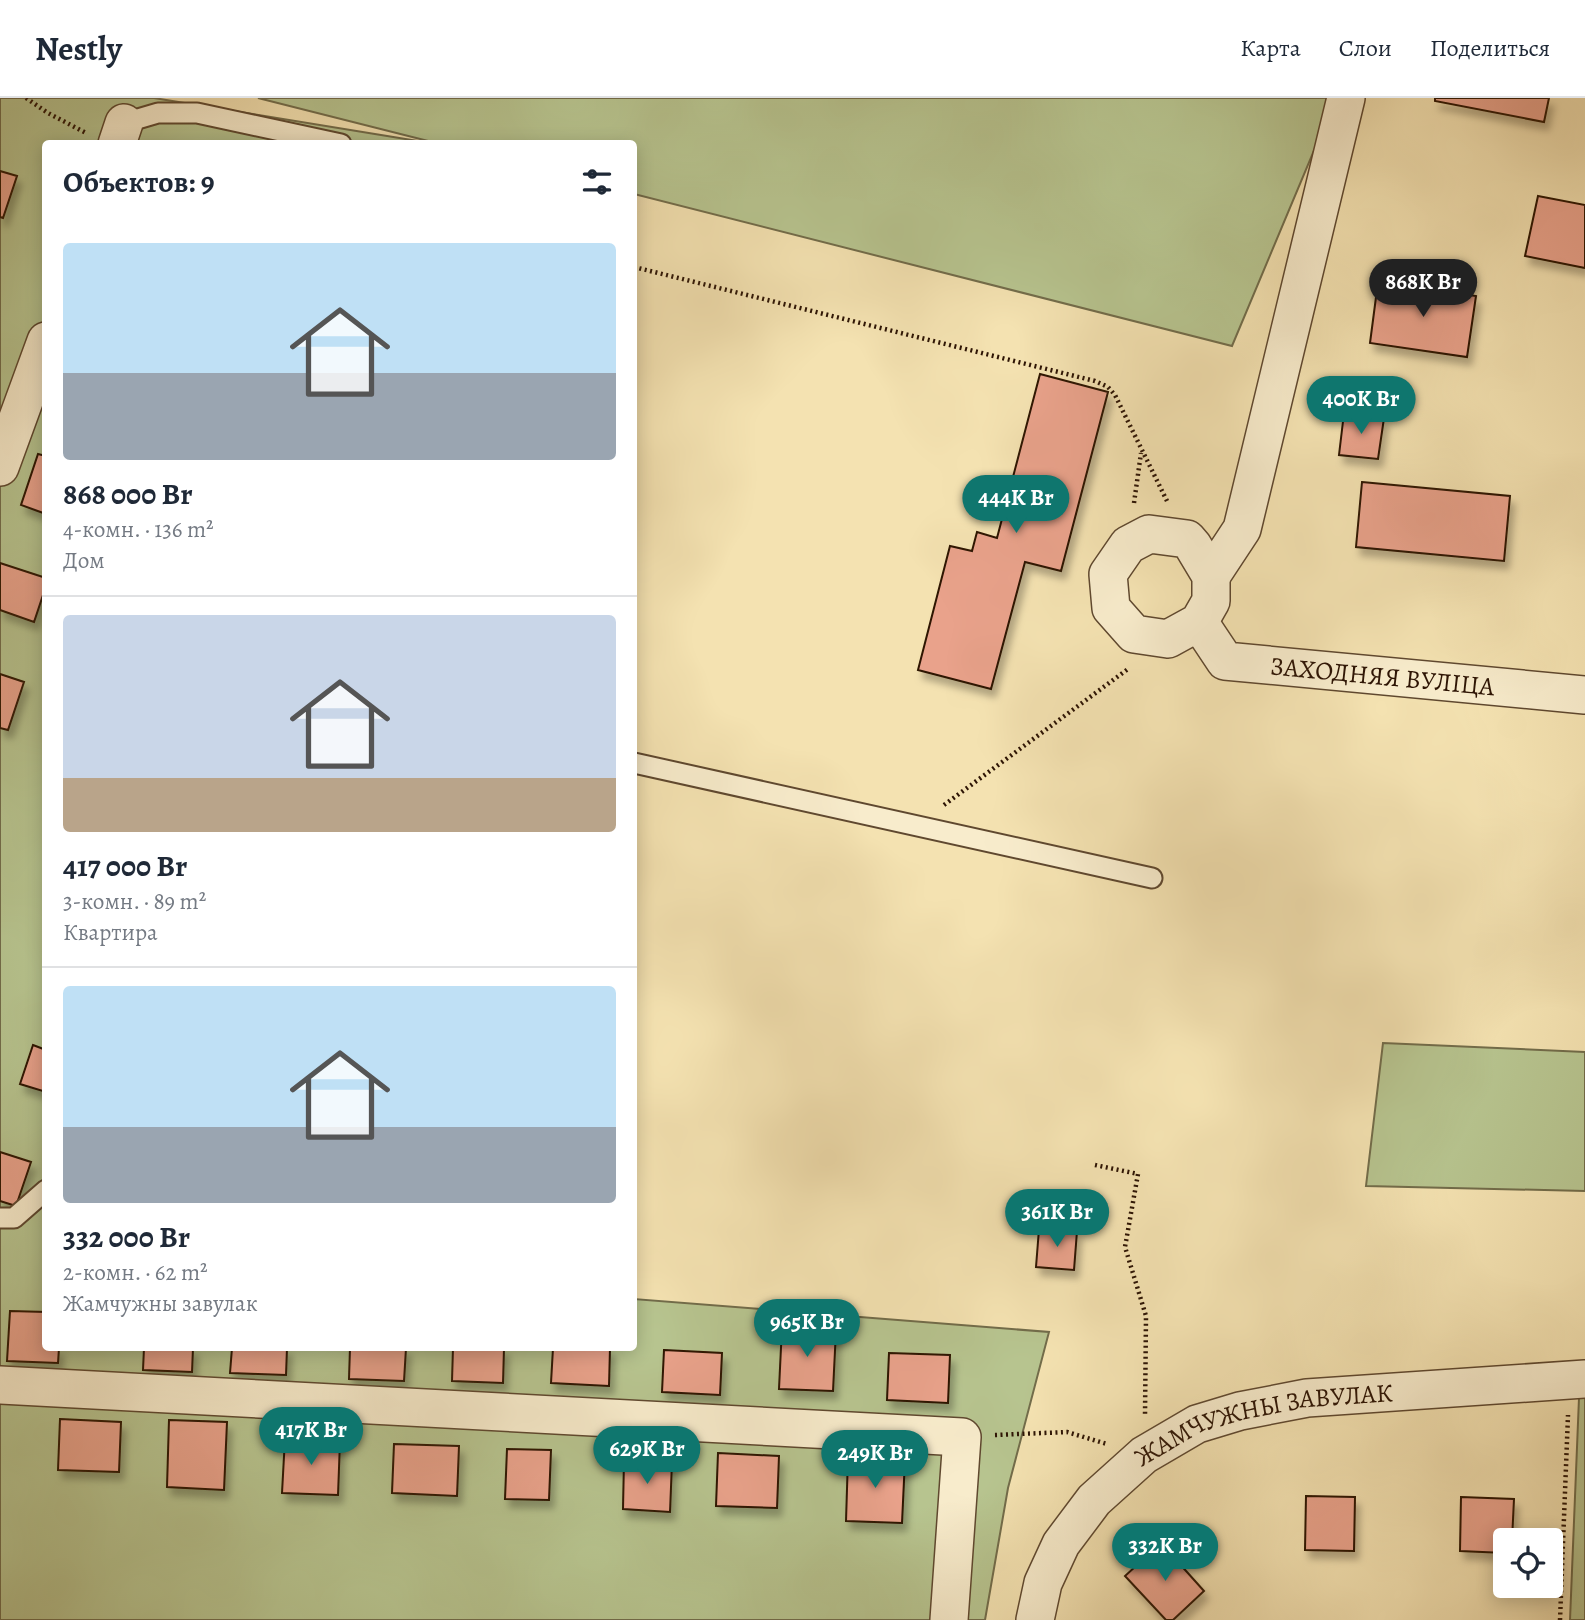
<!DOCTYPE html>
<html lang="ru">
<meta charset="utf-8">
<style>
body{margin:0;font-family:Alegreya,serif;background:#f6f6f7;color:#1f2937;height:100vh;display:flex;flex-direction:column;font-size:26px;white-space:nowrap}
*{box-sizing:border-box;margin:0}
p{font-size:23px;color:#747a83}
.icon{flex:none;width:38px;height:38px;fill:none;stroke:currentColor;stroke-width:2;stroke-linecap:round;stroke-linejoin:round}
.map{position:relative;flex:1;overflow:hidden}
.panel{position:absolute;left:42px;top:42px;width:595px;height:1211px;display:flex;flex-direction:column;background:#fff;border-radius:7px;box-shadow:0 4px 18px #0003}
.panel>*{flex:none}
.buttons{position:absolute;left:1493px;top:1430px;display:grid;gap:14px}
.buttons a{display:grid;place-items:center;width:70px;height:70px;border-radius:7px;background:#fff;box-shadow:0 4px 18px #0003;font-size:35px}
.price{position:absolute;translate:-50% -60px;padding:0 16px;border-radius:24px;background:#0f766e;color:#fff;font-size:23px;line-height:46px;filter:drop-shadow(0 2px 4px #0008)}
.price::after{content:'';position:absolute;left:50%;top:42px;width:21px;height:16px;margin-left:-10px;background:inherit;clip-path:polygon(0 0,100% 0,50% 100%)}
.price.active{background:#222;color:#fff}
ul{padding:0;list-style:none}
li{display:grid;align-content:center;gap:14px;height:371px;padding:0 21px}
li+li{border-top:2px solid #e0e1e3}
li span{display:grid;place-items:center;height:217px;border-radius:7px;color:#555}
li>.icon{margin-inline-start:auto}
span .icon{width:126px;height:126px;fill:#fffc;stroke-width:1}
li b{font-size:30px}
h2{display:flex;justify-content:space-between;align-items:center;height:84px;padding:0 21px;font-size:30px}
header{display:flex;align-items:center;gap:42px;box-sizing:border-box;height:98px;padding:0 35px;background:#fff;border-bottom:2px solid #e0e1e3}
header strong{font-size:33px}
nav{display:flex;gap:38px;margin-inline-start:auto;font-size:24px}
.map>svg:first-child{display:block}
.green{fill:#b7c48f;stroke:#726c4a;stroke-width:2}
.building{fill:#e9a28b;stroke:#2d1404;stroke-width:2;filter:url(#shadow)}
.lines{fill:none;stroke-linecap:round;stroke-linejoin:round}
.service-casing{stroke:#5f482f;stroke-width:23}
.minor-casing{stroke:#5f482f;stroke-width:40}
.path{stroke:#2d1404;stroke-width:4.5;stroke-dasharray:2 3.5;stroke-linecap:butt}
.service{stroke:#f8eccc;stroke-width:19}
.minor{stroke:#f8eccc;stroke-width:37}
.labels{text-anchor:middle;stroke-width:5;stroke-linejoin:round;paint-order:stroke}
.street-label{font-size:26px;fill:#2d1404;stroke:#f8eccc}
</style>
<header>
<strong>Nestly</strong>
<nav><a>Карта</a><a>Слои</a><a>Поделиться</a></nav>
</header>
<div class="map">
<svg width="1585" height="1522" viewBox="0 0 1585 1522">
<defs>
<filter id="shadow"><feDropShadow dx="4.5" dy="8" stdDeviation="3.5" flood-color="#0004"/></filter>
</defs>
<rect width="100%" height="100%" fill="#f4e2b1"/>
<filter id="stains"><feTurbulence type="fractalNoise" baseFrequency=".00286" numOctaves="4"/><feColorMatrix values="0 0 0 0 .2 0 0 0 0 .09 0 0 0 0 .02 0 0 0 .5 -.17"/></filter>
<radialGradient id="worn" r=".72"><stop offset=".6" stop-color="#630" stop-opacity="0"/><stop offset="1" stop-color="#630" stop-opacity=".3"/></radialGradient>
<path class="green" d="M0,0H154L430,45L46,46V1250H634V1201L1049,1234L1008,1390L985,1522H0Z
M258,0H1336L1232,248L634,96V46L436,45Z
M1383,945L1585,954V1093L1366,1088Z
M1579,1300H1585V1522H1570Z"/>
<path class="building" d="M1435,0H1549L1544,24L1435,3Z
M0,73L17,78L3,120L0,119Z
M1538,98L1585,107V170L1525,158Z
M1378,184L1476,198L1467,259L1370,245Z
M1040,276L1108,294L1061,473L1025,464L991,591L918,572L950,448L972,453L977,434L997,440Z
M1344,315L1384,320L1378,361L1339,357Z
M38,356L46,358V416L21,407Z
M1362,384L1510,398L1504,463L1356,449Z
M0,465L46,480V488L34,524L0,512Z
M0,576L24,584L8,632L0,630Z
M33,947L46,952V994L20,986Z
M0,1054L31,1064L16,1108L0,1103Z
M1039,1131L1077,1133L1074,1172L1036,1169Z
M10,1213L46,1214V1250H59L58,1265L7,1263Z
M782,1229L836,1232L833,1293L779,1291Z
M144,1250H193L192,1274L143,1272Z
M232,1250H287L286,1277L230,1275Z
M350,1250H406L404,1283L349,1281Z
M453,1250H504L503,1285L452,1283Z
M553,1250H610L609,1288L551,1285Z
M664,1252L722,1255L720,1297L662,1294Z
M889,1255L950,1257L948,1305L887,1302Z
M60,1321L121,1324L119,1374L58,1372Z
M169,1322L227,1324L224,1392L167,1389Z
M285,1340L340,1343L338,1397L282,1395Z
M394,1346L459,1348L457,1398L392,1395Z
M507,1351L551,1352L549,1402L505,1401Z
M718,1355L779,1358L777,1410L716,1408Z
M848,1359L905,1361L902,1425L846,1423Z
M624,1362L672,1364L670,1414L623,1411Z
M1306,1398L1355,1399L1354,1453L1305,1452Z
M1461,1399L1514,1401L1512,1442H1505V1455L1460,1453Z
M1161,1445L1204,1493L1173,1522H1166L1125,1478Z"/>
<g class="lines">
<defs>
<path id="service" d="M124,25L158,15H197L341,46
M634,665L1152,780
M0,1120H14L46,1092"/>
<g id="minor">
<path d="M117,46L124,25"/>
<path d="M0,369L46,243"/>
<path d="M1149,436L1187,441L1193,448L1211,478V503L1199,524L1168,541L1134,536L1111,510L1108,476L1128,447Z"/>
<path d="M1211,478L1242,431L1346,0"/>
<path id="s1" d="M1199,524L1225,563L1585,597"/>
<path d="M0,1287L962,1339L949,1522"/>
<path id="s2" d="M1035,1522L1043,1485L1061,1446L1094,1402L1144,1357L1197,1326L1240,1313L1307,1300L1585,1281"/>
</g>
</defs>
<use href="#service" class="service-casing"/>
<use href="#minor" class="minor-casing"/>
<path class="path" d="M26,0L48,15L86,35
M634,169L1095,283L1108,289L1115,297L1167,403
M1134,405L1141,355
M944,707L1128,571
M1095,1067L1138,1076L1125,1149L1146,1218L1145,1318
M995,1337L1067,1334L1107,1346
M1560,1522L1568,1317"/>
<use href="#service" class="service"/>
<use href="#minor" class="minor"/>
</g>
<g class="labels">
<g class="street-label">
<text dy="9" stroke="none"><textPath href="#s1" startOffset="205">ЗАХОДНЯЯ ВУЛІЦА</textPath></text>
<text dy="9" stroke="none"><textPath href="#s2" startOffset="329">ЖАМЧУЖНЫ ЗАВУЛАК</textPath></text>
</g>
</g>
<rect width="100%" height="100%" filter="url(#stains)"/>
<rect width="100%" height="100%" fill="url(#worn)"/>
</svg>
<div class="buttons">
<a><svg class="icon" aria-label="locate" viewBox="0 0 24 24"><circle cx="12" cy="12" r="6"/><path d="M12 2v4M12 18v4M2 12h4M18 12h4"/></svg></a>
</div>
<b class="price active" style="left:1423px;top:221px">868K Br</b>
<b class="price" style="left:1361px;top:338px">400K Br</b>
<b class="price" style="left:1016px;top:437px">444K Br</b>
<b class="price" style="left:1057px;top:1151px">361K Br</b>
<b class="price" style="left:807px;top:1261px">965K Br</b>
<b class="price" style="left:311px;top:1369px">417K Br</b>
<b class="price" style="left:647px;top:1388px">629K Br</b>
<b class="price" style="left:875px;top:1392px">249K Br</b>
<b class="price" style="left:1165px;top:1485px">332K Br</b>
<section class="panel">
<h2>Объектов: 9<svg class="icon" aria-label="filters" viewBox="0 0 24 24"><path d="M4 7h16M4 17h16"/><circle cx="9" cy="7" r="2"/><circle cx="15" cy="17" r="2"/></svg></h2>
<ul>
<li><span style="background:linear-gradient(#bfe0f5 60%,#9aa5b1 0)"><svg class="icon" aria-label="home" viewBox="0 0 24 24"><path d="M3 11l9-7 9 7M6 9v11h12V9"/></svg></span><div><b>868 000 Br</b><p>4-комн. · 136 m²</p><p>Дом</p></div></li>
<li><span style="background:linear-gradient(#c9d6e8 75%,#b9a48a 0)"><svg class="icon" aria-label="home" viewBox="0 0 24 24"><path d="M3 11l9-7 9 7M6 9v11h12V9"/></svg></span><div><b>417 000 Br</b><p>3-комн. · 89 m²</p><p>Квартира</p></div></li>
<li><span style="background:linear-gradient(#bfe0f5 65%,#9aa5b1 0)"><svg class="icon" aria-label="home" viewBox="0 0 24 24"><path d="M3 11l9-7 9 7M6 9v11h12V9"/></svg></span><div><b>332 000 Br</b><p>2-комн. · 62 m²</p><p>Жамчужны завулак</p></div></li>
</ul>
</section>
</div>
